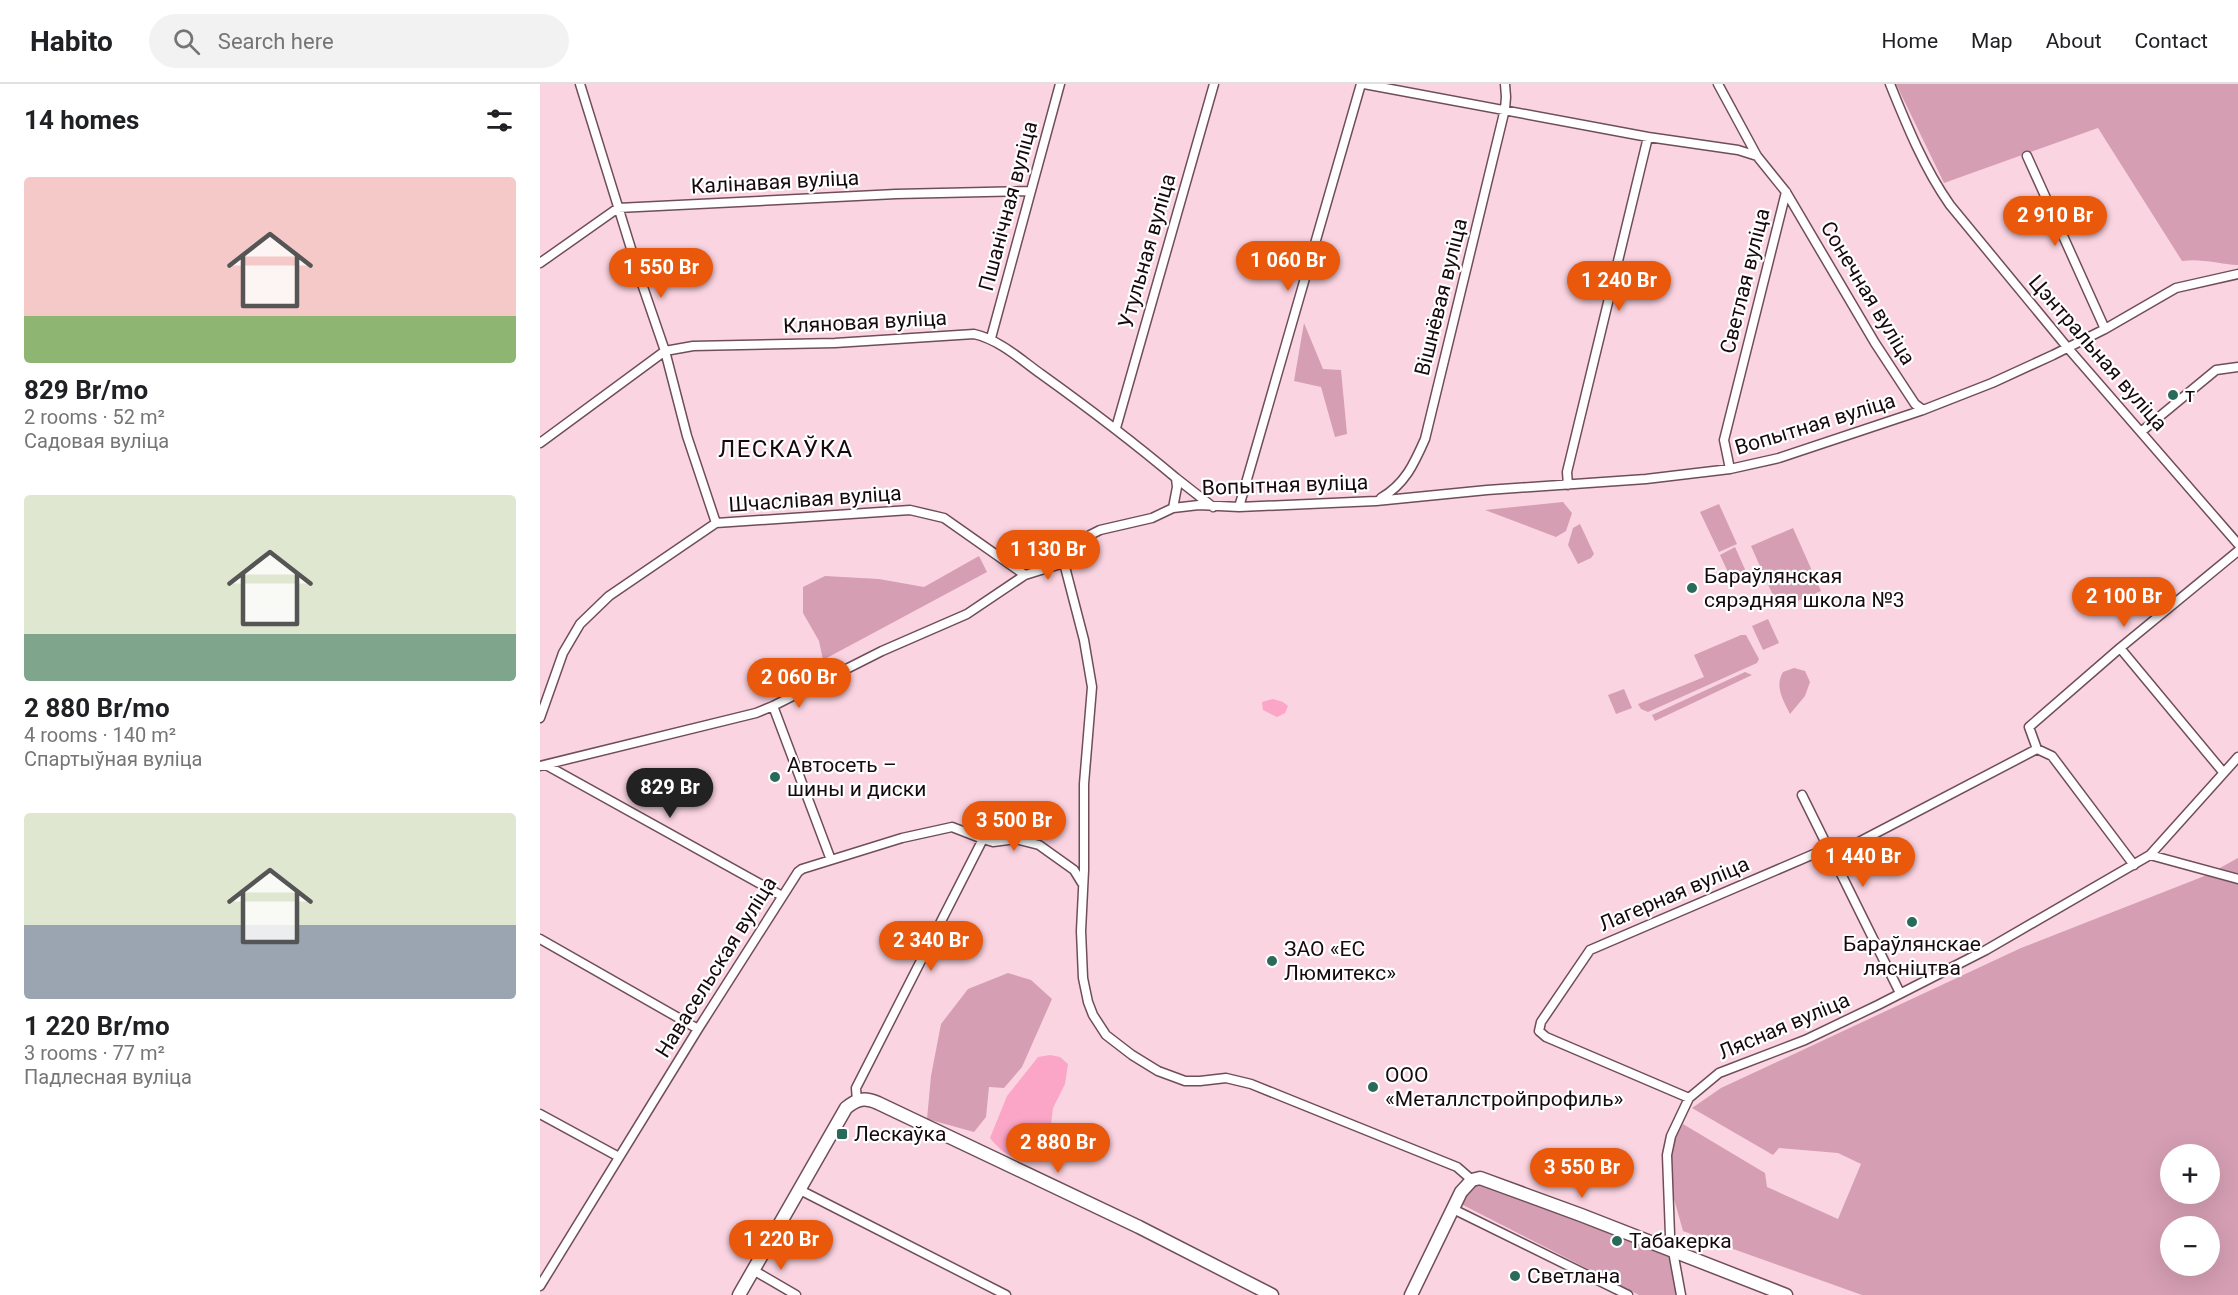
<!DOCTYPE html>
<meta charset="utf-8">
<style>
body{margin:0;font-family:Roboto,sans-serif;background:#f2f2f2;color:#202124;height:100vh;display:flex;flex-direction:column;font-size:22px;white-space:nowrap}
*{box-sizing:border-box;margin:0}
p{font-size:20px;color:#757577}
.icon{flex:none;width:33px;height:33px;fill:none;stroke:currentColor;stroke-width:2;stroke-linecap:round;stroke-linejoin:round}
.map{position:relative;flex:1;overflow:hidden}
.details{display:flex;flex-direction:column;background:#fff;width:540px}
.details>*{flex:none}
.tools{position:absolute;left:1620px;top:1060px;display:grid;gap:12px}
.tools a{display:grid;place-items:center;width:60px;height:60px;border-radius:50%;background:#fff;box-shadow:0 6px 24px #0002;font-size:30px}
.price{position:absolute;translate:-50% -51px;padding:0 14px;border-radius:21px;background:#ea580c;color:#fff;font-size:20px;line-height:39px;filter:drop-shadow(0 2px 3px #0008)}
.price::after{content:'';position:absolute;left:50%;top:36px;width:18px;height:14px;margin-left:-9px;background:inherit;clip-path:polygon(0 0,100% 0,50% 100%)}
.price.on{background:#222;color:#fff}
ul{padding:0;list-style:none}
li{display:grid;align-content:center;gap:12px;height:318px;padding:0 24px}
li span{display:grid;place-items:center;height:186px;border-radius:6px;color:#555}
li>.icon{margin-inline-start:auto}
span .icon{width:108px;height:108px;fill:#fffc;stroke-width:1}
li b{font-size:26px}
h2{display:flex;justify-content:space-between;align-items:center;height:72px;padding:0 24px;font-size:26px}
header{display:flex;align-items:center;gap:36px;box-sizing:border-box;height:84px;padding:0 30px;background:#fff;border-bottom:2px solid #e0e0e0}
header strong{font-size:28px}
nav{display:flex;gap:33px;margin-inline-start:auto;font-size:21px}
.search{width:420px;height:54px;background:#f2f2f2;display:flex;align-items:center;gap:15px;box-sizing:border-box;padding:0 21px;border-radius:33px;color:#757577;font-size:22px}
main{display:flex;flex:1;min-height:0}
.map>svg:first-child{display:block}
.green{fill:#d59eb3;fill-rule:evenodd}
.water{fill:#fba5c7}
.lines{fill:none;stroke-linecap:round;stroke-linejoin:round}
.street-casing{stroke:#6f4e5a;stroke-width:11}
.secondary-casing{stroke:#6f4e5a;stroke-width:15}
.street{stroke:#fff;stroke-width:8}
.secondary{stroke:#fff;stroke-width:12}
.poi-dot{fill:#296a5a;stroke:#fff;stroke-width:2}
.labels{text-anchor:middle;stroke-width:4.5;stroke-linejoin:round;paint-order:stroke}
.street-label{font-size:21px;fill:#170a0f;stroke:#fff}
.poi-label{font-size:21px;fill:#170a0f;stroke:#fff;text-anchor:start}
.quarter-label{font-size:24px;letter-spacing:1.5px;fill:#170a0f;stroke:#fff}
</style>
<header>
<strong>Habito</strong>
<div class="search"><svg class="icon" aria-label="search" viewBox="0 0 24 24"><circle cx="10" cy="10" r="6"/><path d="M15 15l6 6"/></svg>Search here</div>
<nav><a>Home</a><a>Map</a><a>About</a><a>Contact</a></nav>
</header>
<main>
<section class="details">
<h2>14 homes<svg class="icon" aria-label="filters" viewBox="0 0 24 24"><path d="M4 7h16M4 17h16"/><circle cx="9" cy="7" r="2"/><circle cx="15" cy="17" r="2"/></svg></h2>
<ul>
<li><span style="background:linear-gradient(#f6c9c9 75%,#8fb573 0)"><svg class="icon" aria-label="home" viewBox="0 0 24 24"><path d="M3 11l9-7 9 7M6 9v11h12V9"/></svg></span><div><b>829 Br/mo</b><p>2 rooms · 52 m²</p><p>Садовая вуліца</p></div></li>
<li><span style="background:linear-gradient(#dfe7d0 75%,#7fa58c 0)"><svg class="icon" aria-label="home" viewBox="0 0 24 24"><path d="M3 11l9-7 9 7M6 9v11h12V9"/></svg></span><div><b>2 880 Br/mo</b><p>4 rooms · 140 m²</p><p>Спартыўная вуліца</p></div></li>
<li><span style="background:linear-gradient(#dfe7d0 60%,#9aa5b1 0)"><svg class="icon" aria-label="home" viewBox="0 0 24 24"><path d="M3 11l9-7 9 7M6 9v11h12V9"/></svg></span><div><b>1 220 Br/mo</b><p>3 rooms · 77 m²</p><p>Падлесная вуліца</p></div></li>
</ul>
</section>
<div class="map">
<svg width="1698" height="1211" viewBox="0 0 1698 1211">
<rect width="100%" height="100%" fill="#fbd4e2"/>
<path class="green" d="M1356,0H1698V181C1679,180 1661,174 1642,177L1558,44L1404,99Z
M764,239L783,285L801,286L807,350L795,353L781,303L754,297Z
M1023,418L1032,429L1026,447L1016,453L945,426Z
M1179,420L1197,460L1179,468L1160,428Z
M1040,440L1054,470L1051,474L1038,480L1028,461L1033,444Z
M1253,444L1281,507L1239,525L1211,462Z
M1195,463L1208,492L1193,499L1180,471Z
M439,472L447,488L283,576L279,557L263,529V503L285,492L339,495L384,503Z
M1228,535L1239,559L1223,566L1212,542Z
M1201,551H1206L1219,575L1217,579L1108,628L1101,625L1098,620L1164,593L1154,571Z
M1254,584L1265,587L1270,598L1265,612L1250,630C1244,617 1234,603 1243,588Z
M1205,588L1212,591L1115,637L1112,631Z
M1084,605L1092,624L1076,630L1068,611Z
M1698,774V1211H1322L1143,1147L1132,1108L1131,1061L1143,1040L1225,1089L1227,1103L1298,1135L1321,1080L1298,1069L1239,1064L1233,1071L1152,1024L1181,1004L1481,864L1667,791ZM1630,1071H1670V1110H1630ZM1630,1143H1670V1182H1630Z
M468,889L491,896L512,915L482,983L464,1004L449,1003L446,1033L434,1048L387,1035L391,992L401,940L428,905Z
M937,1100H951L1129,1173L1136,1211H1099L919,1119Z"/>
<path class="water" d="M733,615L743,618L748,622L745,629L737,633L723,626L722,618Z
M510,971L520,973L528,980L525,1000L513,1024L511,1041L495,1073C477,1081 461,1068 450,1054L467,1012L498,973Z"/>
<g class="lines">
<defs>
<path id="street" d="M40,0L102,200L125,267L147,352L176,439
M824,0L1108,53L1198,66L1217,72
M1178,0L1217,72L1246,108L1335,259L1375,320L1383,326
M1350,0C1367,42 1384,84 1410,121L1527,263L1698,460
M1487,72L1565,245
M0,179L78,124L356,110L490,107
M451,254L520,0
M576,344L674,0
M1602,347L1676,286L1698,283
M0,359L125,267L153,262L295,259L434,250C460,256 480,275 501,290C547,323 592,357 636,394L637,403L633,424
M1190,385L1184,356L1246,108
M636,394L673,423
M1028,401L1027,388L1108,53
M841,414C865,400 874,380 885,355L965,25L966,13L965,0
M699,423L821,0
M524,479L544,556L552,603L544,700V786L541,847L543,894L548,918L553,931L566,951L592,971L618,987L645,997H660L686,994L711,1000L917,1083L932,1096
M1580,564L1683,688
M233,622L291,776
M0,634L23,569L40,540L69,512L176,439L370,426L404,434L485,491
M6,681L242,812
M0,682L216,629L233,622L342,567L427,530L485,491L524,479L535,463L550,451L560,446L612,434L633,424L659,421L699,423L836,417L947,406L1106,395L1190,385L1239,374L1383,326L1452,299L1513,271L1565,245L1636,204L1698,190
M1262,711L1360,909
M1610,771L1698,795
M1292,772L1497,665
M1594,781L1512,672L1497,665L1489,643L1580,564L1698,467
M0,855L158,945
M1149,1014L1006,953L999,947L1001,938L1050,866L1288,764
M317,1017L316,1004L443,755
M0,1030L79,1073
M260,1106L466,1211
M913,1125L1088,1211
M213,1186L256,1211
M0,1202L158,945L258,788L262,785L362,754L412,743L443,755L453,758L476,755L499,761L534,786L542,799
M1141,1211L1130,1151L1127,1071L1131,1052L1149,1014L1179,989L1265,956L1338,921L1446,866L1610,771L1698,673"/>
<path id="secondary" d="M199,1211L306,1024C317,1015 324,1013 338,1019L599,1143L732,1211
M871,1211L921,1108L932,1096L940,1094L1041,1131L1246,1211"/>
</defs>
<use href="#street" class="street-casing"/>
<use href="#secondary" class="secondary-casing"/>
<use href="#street" class="street"/>
<use href="#secondary" class="secondary"/>
</g>
<g class="poi-dot">
<circle cx="1633" cy="311" r="6"/>
<circle cx="1152" cy="504" r="6"/>
<circle cx="235" cy="693" r="6"/>
<circle cx="1372" cy="838" r="6"/>
<circle cx="732" cy="877" r="6"/>
<circle cx="833" cy="1003" r="6"/>
<rect x="296" y="1044" width="12" height="12" rx="3"/>
<circle cx="1077" cy="1157" r="6"/>
<circle cx="975" cy="1192" r="6"/>
</g>
<g class="labels">
<g class="street-label">
<text transform="translate(235 98) rotate(-3)" y="7">Калінавая вуліца</text>
<text transform="translate(468 122) rotate(-75)" y="7">Пшанічная вуліца</text>
<text transform="translate(607 167) rotate(-74)" y="7">Утульная вуліца</text>
<text transform="translate(1205 197) rotate(-76)" y="7">Светлая вуліца</text>
<text transform="translate(1328 209) rotate(59)" y="7">Сонечная вуліца</text>
<text transform="translate(901 213) rotate(-76)" y="7">Вішнёвая вуліца</text>
<text transform="translate(325 238) rotate(-3)" y="7">Кляновая вуліца</text>
<text transform="translate(1558 269) rotate(49)" y="7">Цэнтральная вуліца</text>
<text transform="translate(1275 340) rotate(-17)" y="7">Вопытная вуліца</text>
<text transform="translate(745 401) rotate(-2)" y="7">Вопытная вуліца</text>
<text transform="translate(275 415) rotate(-4)" y="7">Шчаслівая вуліца</text>
<text transform="translate(1134 810) rotate(-23)" y="7">Лагерная вуліца</text>
<text transform="translate(176 883) rotate(-58)" y="7">Навасельская вуліца</text>
<text transform="translate(1244 942) rotate(-23)" y="7">Лясная вуліца</text>
</g>
<g class="poi-label">
<text x="1645" y="318">т</text>
<text x="1164" y="499">Бараўлянская<tspan x="1164" dy="24">сярэдняя школа №3</tspan></text>
<text x="247" y="688">Автосеть –<tspan x="247" dy="24">шины и диски</tspan></text>
<text x="1372" y="867" text-anchor="middle">Бараўлянскае<tspan x="1372" dy="24">лясніцтва</tspan></text>
<text x="744" y="872">ЗАО «ЕС<tspan x="744" dy="24">Люмитекс»</tspan></text>
<text x="845" y="998">ООО<tspan x="845" dy="24">«Металлстройпрофиль»</tspan></text>
<text x="314" y="1057">Лескаўка</text>
<text x="1089" y="1164">Табакерка</text>
<text x="987" y="1199">Светлана</text>
</g>
<g class="quarter-label">
<text x="246" y="373">ЛЕСКАЎКА</text>
</g>
</g>
</svg>
<div class="tools">
<a>+</a>
<a>−</a>
</div>
<b class="price" style="left:1515px;top:163px">2 910 Br</b>
<b class="price" style="left:748px;top:208px">1 060 Br</b>
<b class="price" style="left:121px;top:215px">1 550 Br</b>
<b class="price" style="left:1079px;top:228px">1 240 Br</b>
<b class="price" style="left:508px;top:497px">1 130 Br</b>
<b class="price" style="left:1584px;top:544px">2 100 Br</b>
<b class="price" style="left:259px;top:625px">2 060 Br</b>
<b class="price on" style="left:130px;top:735px">829 Br</b>
<b class="price" style="left:474px;top:768px">3 500 Br</b>
<b class="price" style="left:1323px;top:804px">1 440 Br</b>
<b class="price" style="left:391px;top:888px">2 340 Br</b>
<b class="price" style="left:518px;top:1090px">2 880 Br</b>
<b class="price" style="left:1042px;top:1115px">3 550 Br</b>
<b class="price" style="left:241px;top:1187px">1 220 Br</b>
</div>
</main>
